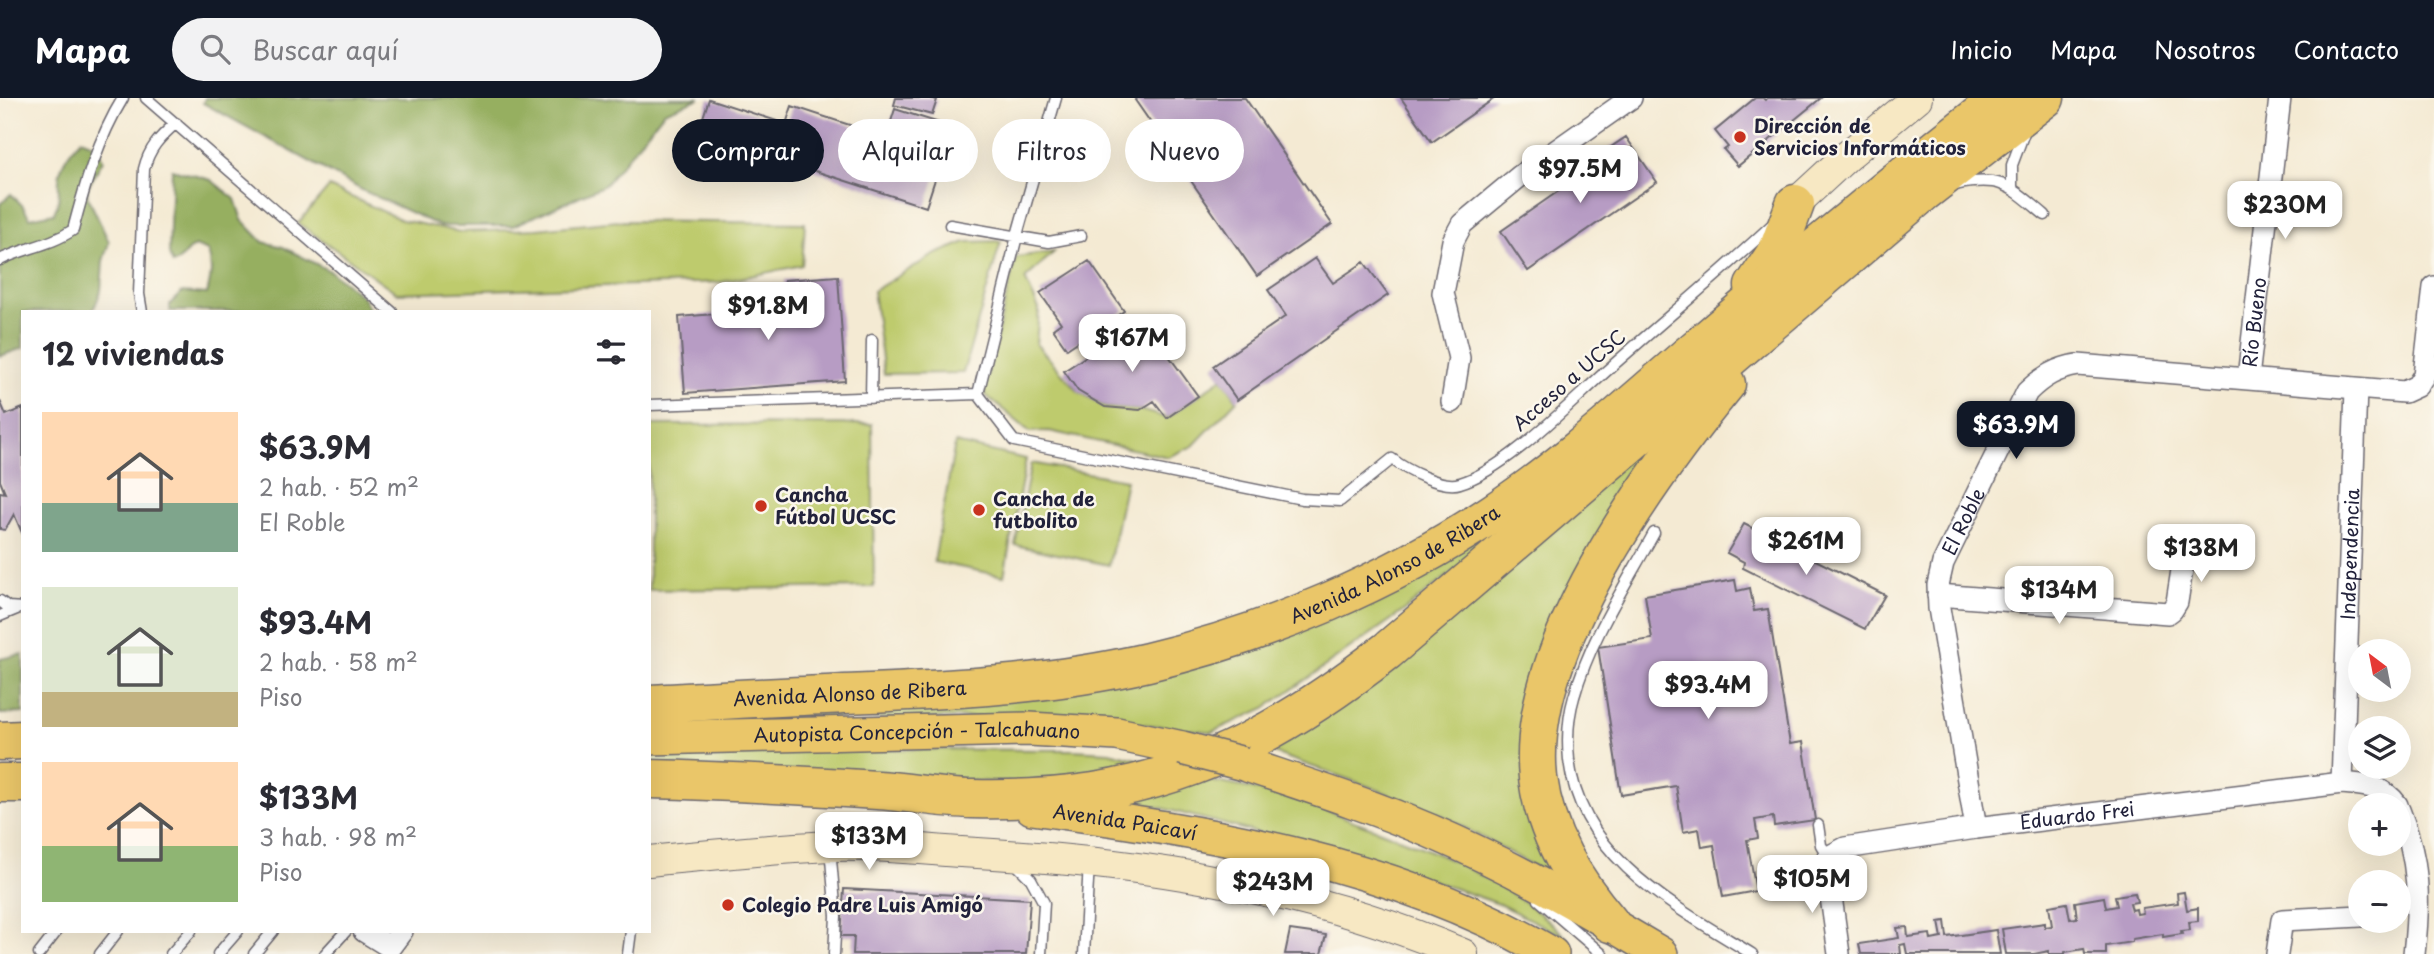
<!DOCTYPE html>
<html lang="es">
<meta charset="utf-8">
<style>
body{margin:0;font-family:"Playpen Sans",sans-serif;background:#f2f2f3;color:#2b2b33;height:100vh;display:flex;flex-direction:column;font-size:26px;white-space:nowrap}
*{box-sizing:border-box;margin:0}
p{font-size:23px;color:#7c7c81}
.icon{flex:none;width:38px;height:38px;fill:none;stroke:currentColor;stroke-width:2;stroke-linecap:round;stroke-linejoin:round}
.map{position:relative;flex:1;overflow:hidden}
.details{position:absolute;left:21px;top:212px;width:630px;height:623px;display:flex;flex-direction:column;background:#fff;border-radius:0px;box-shadow:0 7px 28px #0002}
.details>*{flex:none}
.guide{position:absolute;left:672px;top:21px;width:665px;height:63px;display:flex;gap:14px}
.needle{width:46px;rotate:328deg}
.controls{position:absolute;left:2348px;top:541px;display:grid;gap:14px}
.controls a{display:grid;place-items:center;width:63px;height:63px;border-radius:50%;background:#fff;box-shadow:0 7px 28px #0002;font-size:35px}
.price{position:absolute;translate:-50% -60px;padding:0 16px;border-radius:14px;background:#fff;color:#222;font-size:23px;line-height:46px;filter:drop-shadow(0 2px 4px #0008)}
.price::after{content:'';position:absolute;left:50%;top:42px;width:21px;height:16px;margin-left:-10px;background:inherit;clip-path:polygon(0 0,100% 0,50% 100%)}
.price.on{background:#111827;color:#fff}
ul{padding:0;list-style:none}
li{display:flex;align-items:center;gap:21px;height:175px;padding:0 21px}
li span{display:grid;place-items:center;flex:none;width:196px;height:140px;border-radius:0px;color:#555}
li>.icon{margin-inline-start:auto}
span .icon{width:84px;height:84px;fill:#fffc;stroke-width:1}
li b{font-size:30px}
h2{display:flex;justify-content:space-between;align-items:center;height:84px;padding:0 21px;font-size:30px}
.chip{padding:0 24px;border-radius:32px;background:#fff;box-shadow:0 7px 28px #0002;font-size:24px;line-height:63px}
.chip.on{background:#111827;color:#fff}
header{display:flex;align-items:center;gap:42px;box-sizing:border-box;height:98px;padding:0 35px;background:#111827;color:#fff}
header strong{font-size:33px}
nav{display:flex;gap:38px;margin-inline-start:auto;font-size:24px}
.search{width:490px;height:63px;background:#f2f2f3;display:flex;align-items:center;gap:18px;box-sizing:border-box;padding:0 24px;border-radius:38px;color:#7c7c81;font-size:26px}
.map>svg:first-child{display:block}
.green{fill:#becb6d;stroke:#707654;stroke-width:2}
.forest{fill:#96af60;stroke:#5c684e;stroke-width:2}
.building{fill:#b79cc4}
.lines{fill:none;stroke-linecap:round;stroke-linejoin:round}
.lane-casing{stroke:#6c6870;stroke-width:13}
.street-casing{stroke:#6c6870;stroke-width:24}
.secondary-casing{stroke:#6c6870;stroke-width:32}
.primary-casing{stroke:#6c6870;stroke-width:36}
.highway-casing{stroke:#6c6870;stroke-width:41}
.lane{stroke:#fff;stroke-width:10}
.street{stroke:#fff;stroke-width:21}
.secondary{stroke:#f7e8c3;stroke-width:30}
.primary{stroke:#eac669;stroke-width:33}
.highway{stroke:#eac669;stroke-width:38}
.primary-bridge-casing{stroke:#6c6870;stroke-width:36;stroke-linecap:butt}
.primary-bridge{stroke:#eac669;stroke-width:33}
.poi-dot{fill:#c8321e;stroke:#fbf7ec;stroke-width:2.5}
.labels{text-anchor:middle;stroke-width:5;stroke-linejoin:round;paint-order:stroke}
.poi-label{font-size:19px;font-weight:bold;fill:#22223b;stroke:#fbf7ec;text-anchor:start}
.street-label{font-size:19px;fill:#22223b;stroke:#fbf7ec}
</style>
<header>
<strong>Mapa</strong>
<div class="search"><svg class="icon" aria-label="search" viewBox="0 0 24 24"><circle cx="10" cy="10" r="6"/><path d="M15 15l6 6"/></svg>Buscar aquí</div>
<nav><a>Inicio</a><a>Mapa</a><a>Nosotros</a><a>Contacto</a></nav>
</header>
<div class="map">
<svg width="2434" height="856" viewBox="0 0 2434 856">
<rect width="100%" height="100%" fill="#fbf7ec"/>
<filter id="ink" filterUnits="userSpaceOnUse"><feTurbulence type="fractalNoise" baseFrequency=".0143" numOctaves="2"/><feDisplacementMap in="SourceGraphic" scale="14" xChannelSelector="R" yChannelSelector="G"/><feConvolveMatrix kernelMatrix="1 2 1 2 8 2 1 2 1" color-interpolation-filters="sRGB"/></filter>
<filter id="wash" filterUnits="userSpaceOnUse"><feTurbulence type="fractalNoise" baseFrequency=".00686" numOctaves="4" result="noise"/><feDisplacementMap in="SourceGraphic" scale="28" xChannelSelector="R" yChannelSelector="G"/><feGaussianBlur stdDeviation="1.57" result="paint"/><feColorMatrix in="noise" values="0 0 0 0 0 0 0 0 0 0 0 0 0 0 0 0 0 1.4 0 .05"/><feComposite in="paint" operator="in"/></filter>
<g filter="url(#wash)">
<rect width="100%" height="100%" fill="#f4ead3"/>
<path class="green" d="M329,89L402,122L460,134L537,131L618,123L805,125L802,167L723,184L397,195L298,125Z
M1001,143L963,275L884,276L873,193L934,157L966,144Z
M1054,154L1025,181L1039,211L1036,246L1078,293L1105,309L1140,312L1167,320L1222,280L1237,302L1193,348L1168,359L1049,333L1030,334L983,295L1016,159Z
M872,326L874,489L649,492V327Z
M1664,333L1533,615L1564,785L1438,715L1365,687L1265,652Z
M955,345L1026,361L1004,478L934,464Z
M1031,365L1126,382L1109,467L1015,447Z
M1545,401L1401,515L1265,610L1212,634L1064,617L902,621L723,617L1066,594Z
M649,650L1072,652L1109,654L1148,664L1128,673L1012,685L649,666Z
M1196,680C1228,687 1263,691 1295,701C1317,707 1338,717 1359,725C1433,752 1511,783 1567,840L1499,806L1404,773L1127,701Z"/>
<path class="forest" d="M205,0H700L664,14L605,87L513,128H440L362,92L203,5Z
M81,41L96,47L103,62L88,89L87,97L109,144L103,163L101,193L93,213L23,214V250L0,258V106L11,96L22,107L30,120L54,115C61,101 58,95 59,81C60,65 71,52 81,41Z
M172,71L211,82L235,101L242,122L263,144L283,149L330,173L363,199L370,213H170V206L182,194L207,196C211,180 213,169 208,153L195,148C185,153 183,161 173,166L169,156Z
M23,556V615L0,616V561Z"/>
<g id="blocks">
<path class="building" d="M896,0H930L937,2L932,17L894,7Z
M1138,0H1245L1332,126L1257,178L1135,2Z
M1401,0H1495L1432,44Z
M1755,0H1763L1765,2L1768,0H1821L1738,68L1724,52L1728,49L1715,33Z
M709,1L786,26L792,8L886,39L895,11L952,29L926,109L698,35Z
M1626,39L1657,84L1528,173L1501,133L1605,61L1602,55Z
M1315,160L1333,185L1364,164L1388,197L1237,302L1213,268L1286,218L1268,192Z
M1089,163L1124,213L1067,251L1053,231L1061,225L1040,195Z
M838,178L845,283L685,295L679,219L786,210L784,182Z
M1142,221L1198,298L1167,320L1154,303L1140,312L1105,309L1078,293L1064,273Z
M0,303L6,317L23,310V437L14,416L5,432L0,431V394L5,395L0,383Z
M1744,426L1885,497L1865,531L1743,470L1744,464L1727,455Z
M1735,482L1737,493L1750,490L1754,513L1768,511L1790,646L1803,644L1815,722L1774,728L1773,719L1755,722L1758,740L1747,742L1756,793L1723,799L1714,747L1702,749L1699,731L1683,734L1676,688L1621,697L1598,549L1652,541L1645,497Z
M844,791L1030,801L1026,856H853L854,838H841Z
M2184,794L2187,812L2198,810V823L2189,824L2190,832L2181,833L2182,836L2163,839V836L2132,841V844L2106,848V856H2085L2084,851L2065,854V856H2049V853L2034,856H2006L2002,831L2045,825V829L2052,828L2049,808L2067,805L2070,821L2077,820L2075,804L2104,799L2106,810L2117,808L2115,798L2135,795L2137,804L2130,805L2132,812L2136,811L2137,816L2143,815L2142,810L2178,805L2177,795Z
M1945,823L1947,839L1996,832L2000,856H1907L1905,846L1900,847L1901,856H1861L1859,846L1899,840L1897,830L1907,829L1908,839L1930,836L1931,842L1942,840L1939,824Z
M1290,832L1326,837L1321,856H1285Z"/>
</g>
</g>
<g filter="url(#ink)">
<use href="#blocks" fill-opacity="0" stroke="#6c6870" stroke-width="2"/>
<g class="lines">
<defs>
<path id="lane" d="M146,0L392,214
M1056,0L1019,130L978,296L1014,343L1302,401L1340,403L1392,361C1406,372 1443,391 1460,385C1506,372 1573,302 1611,269C1665,221 1721,175 1774,125
M1955,87C2002,77 2010,88 2045,117
M2012,89V67L2025,32
M950,127L1049,144L1081,138
M0,162C24,150 51,147 73,132C85,86 98,41 123,0
M142,214L139,196L144,71C149,50 160,39 176,25
M871,300L872,242
M649,307L978,296
M1654,435C1625,488 1590,541 1574,599C1568,619 1567,641 1569,662C1581,761 1676,809 1752,856
M0,503L8,509L23,510
M0,518L17,511
M1818,727L1821,747L1828,759
M830,750L836,818L834,856
M1014,764L1031,781L1044,805L1041,856
M1539,802L1602,856
M39,856L57,833
M100,856L118,833
M171,856L191,833
M218,856L238,833
M254,856L273,833
M325,856L346,833
M628,856L631,833
M1084,856L1089,765"/>
<g id="street">
<path id="s1" d="M2248,280L2280,0"/>
<path d="M1452,304L1459,260L1443,195L1453,143L1462,126L1520,78L1631,0"/>
<path d="M1938,497L2168,515L2172,512L2177,504L2187,440"/>
<path id="s2" d="M2342,685L2356,291"/>
<path d="M2399,712C2420,763 2420,803 2414,856"/>
<path id="s3" d="M1976,730L1939,510L1938,487L1943,465L2027,294C2042,279 2057,270 2078,267L2404,294L2417,288L2424,277L2434,189"/>
<path d="M364,833L390,849L402,833"/>
<path id="s4" d="M1839,856L1826,763L1828,759L1845,750L1976,730L2342,685C2364,687 2383,687 2397,707"/>
<path d="M2277,856L2282,822L2361,818"/>
</g>
<path id="secondary" d="M1795,106L1847,58L1917,0
M649,763C709,757 769,751 829,748C873,746 918,751 961,754C1133,763 1304,788 1463,856"/>
<g id="primary">
<path id="s5" d="M649,640L1029,631L1117,636L1182,650"/>
<path d="M1244,666C1306,687 1369,707 1430,733C1510,767 1586,811 1661,856"/>
<path id="s6" d="M1032,710C1212,735 1393,763 1552,856"/>
</g>
<g id="highway">
<path d="M1754,188L1778,152L1795,106"/>
<path id="s7" d="M649,606C708,603 767,599 826,597C935,592 1042,589 1148,564C1270,535 1389,484 1493,415C1564,368 1627,310 1691,255C1793,168 1895,82 2001,0"/>
<path d="M0,643L23,642"/>
<path d="M649,681C725,683 801,687 877,692C909,694 940,700 972,701C1012,702 1054,700 1094,694C1208,676 1297,623 1387,553L1924,94L2045,0"/>
<path d="M0,685H23"/>
<path d="M1610,825C1574,783 1545,736 1538,680C1524,552 1648,381 1726,286"/>
</g>
</defs>
<use href="#lane" class="lane-casing"/>
<use href="#street" class="street-casing"/>
<use href="#secondary" class="secondary-casing"/>
<use href="#primary" class="primary-casing"/>
<use href="#highway" class="highway-casing"/>
<use href="#lane" class="lane"/>
<use href="#street" class="street"/>
<use href="#secondary" class="secondary"/>
<use href="#primary" class="primary"/>
<use href="#highway" class="highway"/>
<defs>
<path id="primary-bridge" d="M1182,650L1244,666"/>
</defs>
<use href="#primary-bridge" class="primary-bridge-casing"/>
<use href="#primary-bridge" class="primary-bridge"/>
</g>
</g>
<g class="poi-dot">
<circle cx="1740" cy="39" r="7"/>
<circle cx="761" cy="408" r="7"/>
<circle cx="979" cy="412" r="7"/>
<circle cx="728" cy="807" r="7"/>
</g>
<g class="labels">
<g class="poi-label">
<text x="1754" y="35">Dirección de<tspan x="1754" dy="22">Servicios Informáticos</tspan></text>
<text x="775" y="404">Cancha<tspan x="775" dy="22">Fútbol UCSC</tspan></text>
<text x="993" y="408">Cancha de<tspan x="993" dy="22">futbolito</tspan></text>
<text x="742" y="814">Colegio Padre Luis Amigó</text>
</g>
<g class="street-label">
<text dy="7" stroke="none"><textPath href="#s1" startOffset="56">Río Bueno</textPath></text>
<text transform="translate(1569 282) rotate(-41)" y="7">Acceso a UCSC</text>
<text dy="7" stroke="none"><textPath href="#s3" startOffset="315">El Roble</textPath></text>
<text dy="7" stroke="none"><textPath href="#s2" startOffset="229">Independencia</textPath></text>
<text dy="7" stroke="none"><textPath href="#s7" startOffset="768">Avenida Alonso de Ribera</textPath></text>
<text dy="7" stroke="none"><textPath href="#s7" startOffset="201">Avenida Alonso de Ribera</textPath></text>
<text dy="7" stroke="none"><textPath href="#s5" startOffset="268">Autopista Concepción - Talcahuano</textPath></text>
<text dy="7" stroke="none"><textPath href="#s4" startOffset="352">Eduardo Frei</textPath></text>
<text dy="7" stroke="none"><textPath href="#s6" startOffset="94">Avenida Paicaví</textPath></text>
</g>
</g>
</svg>
<div class="controls">
<a><svg class="needle" viewBox="-14 -14 28 28"><path d="M0-13l5 13h-10z" fill="#e53935"/><path d="M0 13l5-13h-10z" fill="#7c7c81"/></svg></a>
<a><svg class="icon" aria-label="layers" viewBox="0 0 24 24"><path d="M12 4l9 5-9 5-9-5zM3 14l9 5 9-5"/></svg></a>
<a>+</a>
<a>−</a>
</div>
<b class="price" style="left:1580px;top:107px">$97.5M</b>
<b class="price" style="left:2285px;top:143px">$230M</b>
<b class="price" style="left:768px;top:244px">$91.8M</b>
<b class="price" style="left:1132px;top:276px">$167M</b>
<b class="price on" style="left:2016px;top:363px">$63.9M</b>
<b class="price" style="left:1806px;top:479px">$261M</b>
<b class="price" style="left:2201px;top:486px">$138M</b>
<b class="price" style="left:2059px;top:528px">$134M</b>
<b class="price" style="left:1708px;top:623px">$93.4M</b>
<b class="price" style="left:869px;top:774px">$133M</b>
<b class="price" style="left:1812px;top:817px">$105M</b>
<b class="price" style="left:1273px;top:820px">$243M</b>
<div class="guide">
<a class="chip on">Comprar</a>
<a class="chip">Alquilar</a>
<a class="chip">Filtros</a>
<a class="chip">Nuevo</a>
</div>
<section class="details">
<h2>12 viviendas<svg class="icon" aria-label="filters" viewBox="0 0 24 24"><path d="M4 7h16M4 17h16"/><circle cx="9" cy="7" r="2"/><circle cx="15" cy="17" r="2"/></svg></h2>
<ul>
<li><span style="background:linear-gradient(#ffd9b3 65%,#7fa58c 0)"><svg class="icon" aria-label="home" viewBox="0 0 24 24"><path d="M3 11l9-7 9 7M6 9v11h12V9"/></svg></span><div><b>$63.9M</b><p>2 hab. · 52 m²</p><p>El Roble</p></div></li>
<li><span style="background:linear-gradient(#dfe7d0 75%,#c2b280 0)"><svg class="icon" aria-label="home" viewBox="0 0 24 24"><path d="M3 11l9-7 9 7M6 9v11h12V9"/></svg></span><div><b>$93.4M</b><p>2 hab. · 58 m²</p><p>Piso</p></div></li>
<li><span style="background:linear-gradient(#ffd9b3 60%,#8fb573 0)"><svg class="icon" aria-label="home" viewBox="0 0 24 24"><path d="M3 11l9-7 9 7M6 9v11h12V9"/></svg></span><div><b>$133M</b><p>3 hab. · 98 m²</p><p>Piso</p></div></li>
</ul>
</section>
</div>
